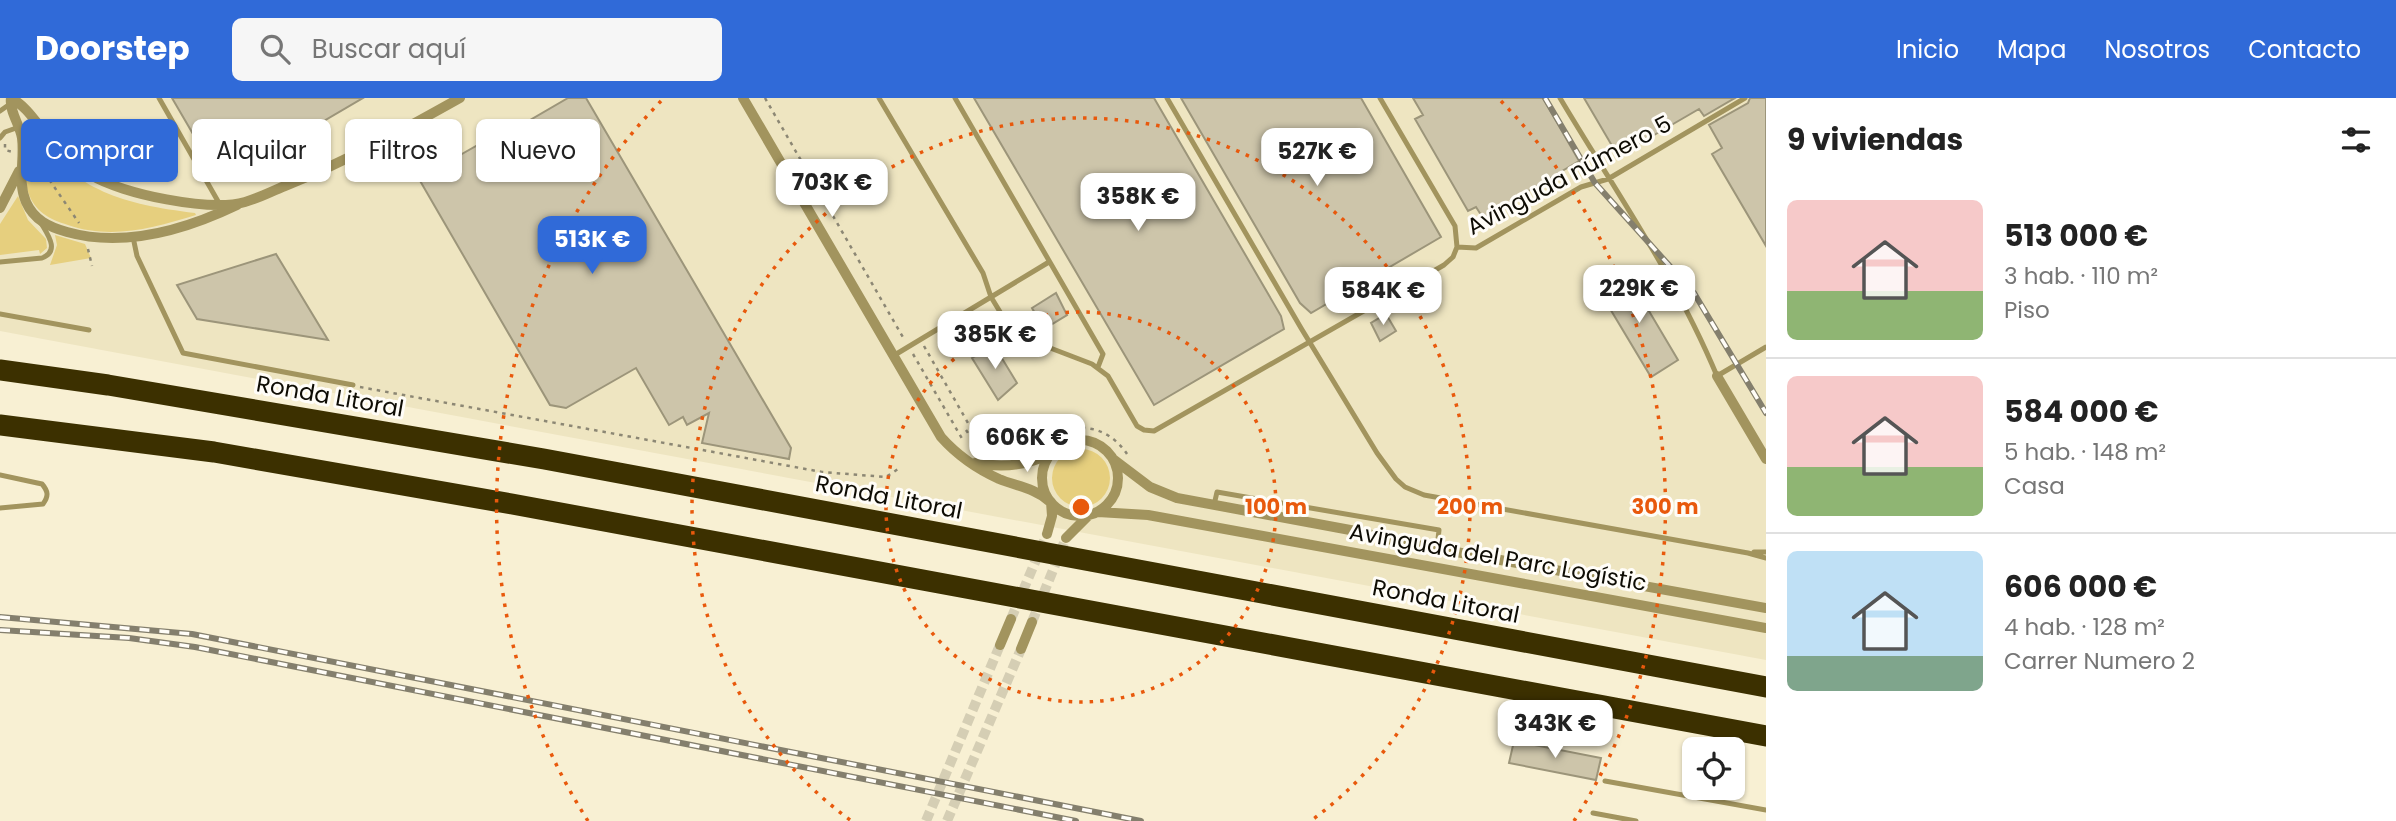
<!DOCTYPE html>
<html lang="es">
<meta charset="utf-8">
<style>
body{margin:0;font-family:Poppins,sans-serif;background:#f6f6f6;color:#222;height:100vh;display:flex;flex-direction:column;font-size:26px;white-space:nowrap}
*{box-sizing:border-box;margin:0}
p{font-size:23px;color:#767676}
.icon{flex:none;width:38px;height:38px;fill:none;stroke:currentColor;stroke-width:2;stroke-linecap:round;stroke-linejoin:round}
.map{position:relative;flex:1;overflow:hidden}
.sheet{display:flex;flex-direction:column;background:#fff;width:630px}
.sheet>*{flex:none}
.hud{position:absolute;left:21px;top:21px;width:665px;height:63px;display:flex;gap:14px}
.controls{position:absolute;left:1682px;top:639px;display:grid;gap:14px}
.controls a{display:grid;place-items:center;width:63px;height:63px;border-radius:10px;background:#fff;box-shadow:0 2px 5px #0004;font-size:35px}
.price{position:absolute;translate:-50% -60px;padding:0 16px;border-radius:14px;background:#fff;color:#222;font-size:23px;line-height:46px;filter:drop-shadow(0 2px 4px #0008)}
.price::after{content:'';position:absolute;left:50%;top:42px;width:21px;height:16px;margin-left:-10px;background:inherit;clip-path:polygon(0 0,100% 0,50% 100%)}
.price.active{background:#306ad8;color:#fff}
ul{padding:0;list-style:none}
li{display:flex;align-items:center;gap:21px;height:175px;padding:0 21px}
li+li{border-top:2px solid #e0e0e0}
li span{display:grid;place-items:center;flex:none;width:196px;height:140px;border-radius:10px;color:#555}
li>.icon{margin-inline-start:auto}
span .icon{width:84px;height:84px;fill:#fffc;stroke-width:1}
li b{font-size:30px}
h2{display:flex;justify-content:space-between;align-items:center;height:84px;padding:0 21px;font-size:30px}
.pill{padding:0 24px;border-radius:10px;background:#fff;box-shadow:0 2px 5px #0004;font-size:24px;line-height:63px}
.pill.active{background:#306ad8;color:#fff}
header{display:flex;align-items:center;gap:42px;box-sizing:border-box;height:98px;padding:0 35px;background:#306ad8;color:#fff}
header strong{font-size:33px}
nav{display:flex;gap:38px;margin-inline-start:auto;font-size:24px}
.search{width:490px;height:63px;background:#f6f6f6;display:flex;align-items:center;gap:18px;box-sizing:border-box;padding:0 24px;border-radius:10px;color:#767676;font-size:26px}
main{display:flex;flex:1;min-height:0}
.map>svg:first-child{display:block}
.built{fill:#eee5c1}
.green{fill:#e6cf7e}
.building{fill:#cdc5aa;stroke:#9c957a;stroke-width:2}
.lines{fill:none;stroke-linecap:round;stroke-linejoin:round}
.street-tunnel{stroke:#d5ceb4;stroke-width:10;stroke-dasharray:10 5;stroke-linecap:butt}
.path{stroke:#8c8774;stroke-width:2.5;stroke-dasharray:3.5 5;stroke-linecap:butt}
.lane{stroke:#a2945e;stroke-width:5}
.street{stroke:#a2945e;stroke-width:10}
.highway{stroke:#3c3000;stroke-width:21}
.rail-casing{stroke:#847f6d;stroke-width:6}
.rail{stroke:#fffdf8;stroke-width:3.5;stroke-dasharray:10;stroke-linecap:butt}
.ring{fill:none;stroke:#e8590c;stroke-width:3.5;stroke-dasharray:3.5 7}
.labels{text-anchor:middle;stroke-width:6;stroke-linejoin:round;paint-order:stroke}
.street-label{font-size:23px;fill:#0e0c04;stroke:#fffdf8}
.centre{fill:#e8590c;stroke:#fffdf8;stroke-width:3.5}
.ring-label{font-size:21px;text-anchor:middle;font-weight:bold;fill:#e8590c;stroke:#fffdf8;stroke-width:6;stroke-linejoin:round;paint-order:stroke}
</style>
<header>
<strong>Doorstep</strong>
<div class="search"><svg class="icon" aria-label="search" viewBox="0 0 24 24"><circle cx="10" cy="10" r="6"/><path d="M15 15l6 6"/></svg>Buscar aquí</div>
<nav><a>Inicio</a><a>Mapa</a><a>Nosotros</a><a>Contacto</a></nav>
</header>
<main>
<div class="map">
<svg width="1766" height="723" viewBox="0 0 1766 723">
<rect width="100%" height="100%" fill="#f8f0d3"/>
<path class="built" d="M0,0H1766V562L0,233Z"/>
<path class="green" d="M31,34C78,94 123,106 195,115L196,117C153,130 112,142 68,127C49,121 35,114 28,94C23,76 29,52 31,34Z
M18,98L28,122L46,141L47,150L40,156L39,152L0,157V126Z
M55,137L85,146L91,160L50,167L57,147Z
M1052 380a29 29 0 1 1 58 0a29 29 0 1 1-58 0Z"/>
<path class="building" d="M172,0H363L271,54L274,58L247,70L217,77Z
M568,0H586L791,350L789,361L702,345L709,315L687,327L683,319L669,327L636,270L566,310L550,307L419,81L422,79L411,61L436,48L446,65L485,43L487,47Z
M974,0H1154L1281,218L1284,231L1154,307Z
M1181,0H1361L1441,139L1311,215L1300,205Z
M1413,0H1543L1579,63L1483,120L1476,109L1468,113L1415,21L1423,17Z
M1584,0H1735L1704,18L1699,11L1618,58Z
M1750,0H1766V148L1712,56L1722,50L1709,27L1748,5Z
M276,156L328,242L197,221L177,187Z
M1630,175L1645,202L1643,203L1678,262L1651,279L1600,194Z
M1056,195L1067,217L1044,231L1032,210Z
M1386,216L1396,233L1380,243L1371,225Z
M992,244L1017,285L998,302L972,260L979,256L977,254Z
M1514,643L1601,660L1596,682L1509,665Z"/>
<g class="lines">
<path class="street-tunnel" d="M1011,521L1047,436
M1032,524L1066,440
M926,723L1000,547
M947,723L1021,551"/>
<path class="path" d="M765,0L904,241
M5,46V52L13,54
M35,61L79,125
M88,151L92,168
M924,248L972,332
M913,256L964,344
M360,289L822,374L886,379L901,369
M966,332L968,335
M1043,345C1071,322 1106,325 1127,356"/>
<path class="lane" d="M159,0L219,105
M879,0L983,175L991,199L1049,164
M955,0L1103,256L1098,269
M1167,0L1301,230L1377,355L1396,381L1405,389L1424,397L1748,455L1766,460
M1380,0L1455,128L1457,149
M1560,0C1614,91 1676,179 1717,278L1766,249
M0,13L10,6
M0,40L5,34L19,29
M133,139L137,158L183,255L353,287
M0,164L42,160C60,153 48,137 41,125
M0,216L89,232
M893,258L991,199L1008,227L1019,238L1092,266L1108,278L1137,328L1144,332L1154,333L1444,167L1453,159L1457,149L1476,150L1581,89L1608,81L1745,0
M0,377L42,386C48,393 49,398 43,406L0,410
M1214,407L1217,394L1439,432L1437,450
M1754,454H1766
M1605,683L1766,712
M1593,715L1636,723"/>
<path class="street" d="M11,0C28,9 38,28 51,42C62,55 76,68 91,77C122,96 210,114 245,104C259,100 272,93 285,88C345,64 403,32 460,0
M11,0C9,13 20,27 22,40C25,62 17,83 26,104C34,122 49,129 67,134C124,150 185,132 237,107
M743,0L941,339C957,357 977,371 999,381C1016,388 1035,390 1049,403
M0,110L19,73
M1717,278L1766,361
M1042 380a38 38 0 1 1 76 0a38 38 0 1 1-76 0Z
M1113,361L1150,389L1177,400L1361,434L1395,443L1766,510
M975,365C1002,370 1028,368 1051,355
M1098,414L1148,417L1766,530
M1047,436L1052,418L1051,404
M1066,440L1089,417
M1000,547L1011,521
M1021,551L1032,524"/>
<path class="highway" d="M0,272L108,287L544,361L1766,589
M0,327L214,354L512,406L1766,638"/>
<defs>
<path id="rail" d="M1545,0L1595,85L1694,195L1766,315
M0,519L192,536L1141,723
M0,532L129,540L195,549L1076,723"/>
</defs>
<use href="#rail" class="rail-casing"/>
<use href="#rail" class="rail"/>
</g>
<g class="ring">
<circle cx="1081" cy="409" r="195"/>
<path d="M850 722A389 389 0 1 1 1312 722"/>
<path d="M588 723A584 584 0 0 1 661 3M1501 3A584 584 0 0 1 1574 723"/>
</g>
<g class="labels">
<g class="street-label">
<text transform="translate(1569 77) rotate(-28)" y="8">Avinguda número 5</text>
<text transform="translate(330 298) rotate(10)" y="8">Ronda Litoral</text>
<text transform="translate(889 399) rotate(11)" y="8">Ronda Litoral</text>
<text transform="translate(1498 459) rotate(10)" y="8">Avinguda del Parc Logístic</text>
<text transform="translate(1446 503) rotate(11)" y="8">Ronda Litoral</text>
</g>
</g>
<circle cx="1081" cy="409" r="10" class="centre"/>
<g class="ring-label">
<text x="1276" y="416">100 m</text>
<text x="1470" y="416">200 m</text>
<text x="1665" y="416">300 m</text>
</g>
</svg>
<div class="controls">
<a><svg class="icon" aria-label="locate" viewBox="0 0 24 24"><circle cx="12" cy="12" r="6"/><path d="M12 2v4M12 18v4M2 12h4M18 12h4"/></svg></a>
</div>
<b class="price" style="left:1317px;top:90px">527K €</b>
<b class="price" style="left:832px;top:121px">703K €</b>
<b class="price" style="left:1138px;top:135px">358K €</b>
<b class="price active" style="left:592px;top:178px">513K €</b>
<b class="price" style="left:1639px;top:227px">229K €</b>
<b class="price" style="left:1383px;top:229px">584K €</b>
<b class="price" style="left:995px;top:273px">385K €</b>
<b class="price" style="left:1027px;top:376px">606K €</b>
<b class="price" style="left:1555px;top:662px">343K €</b>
<div class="hud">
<a class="pill active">Comprar</a>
<a class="pill">Alquilar</a>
<a class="pill">Filtros</a>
<a class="pill">Nuevo</a>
</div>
</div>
<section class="sheet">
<h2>9 viviendas<svg class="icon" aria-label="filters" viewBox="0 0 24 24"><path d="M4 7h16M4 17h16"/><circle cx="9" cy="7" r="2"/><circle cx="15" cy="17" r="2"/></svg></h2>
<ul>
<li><span style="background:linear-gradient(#f6c9c9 65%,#8fb573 0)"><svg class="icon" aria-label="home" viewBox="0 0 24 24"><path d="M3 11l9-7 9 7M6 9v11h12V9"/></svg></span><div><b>513 000 €</b><p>3 hab. · 110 m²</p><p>Piso</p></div></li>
<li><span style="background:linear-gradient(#f6c9c9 65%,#8fb573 0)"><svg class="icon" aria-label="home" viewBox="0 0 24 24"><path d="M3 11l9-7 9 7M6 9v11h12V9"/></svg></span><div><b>584 000 €</b><p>5 hab. · 148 m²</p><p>Casa</p></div></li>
<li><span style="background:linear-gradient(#bfe0f5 75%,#7fa58c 0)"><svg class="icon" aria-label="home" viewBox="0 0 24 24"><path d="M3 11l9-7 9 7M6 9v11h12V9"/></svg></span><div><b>606 000 €</b><p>4 hab. · 128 m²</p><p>Carrer Numero 2</p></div></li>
</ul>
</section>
</main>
